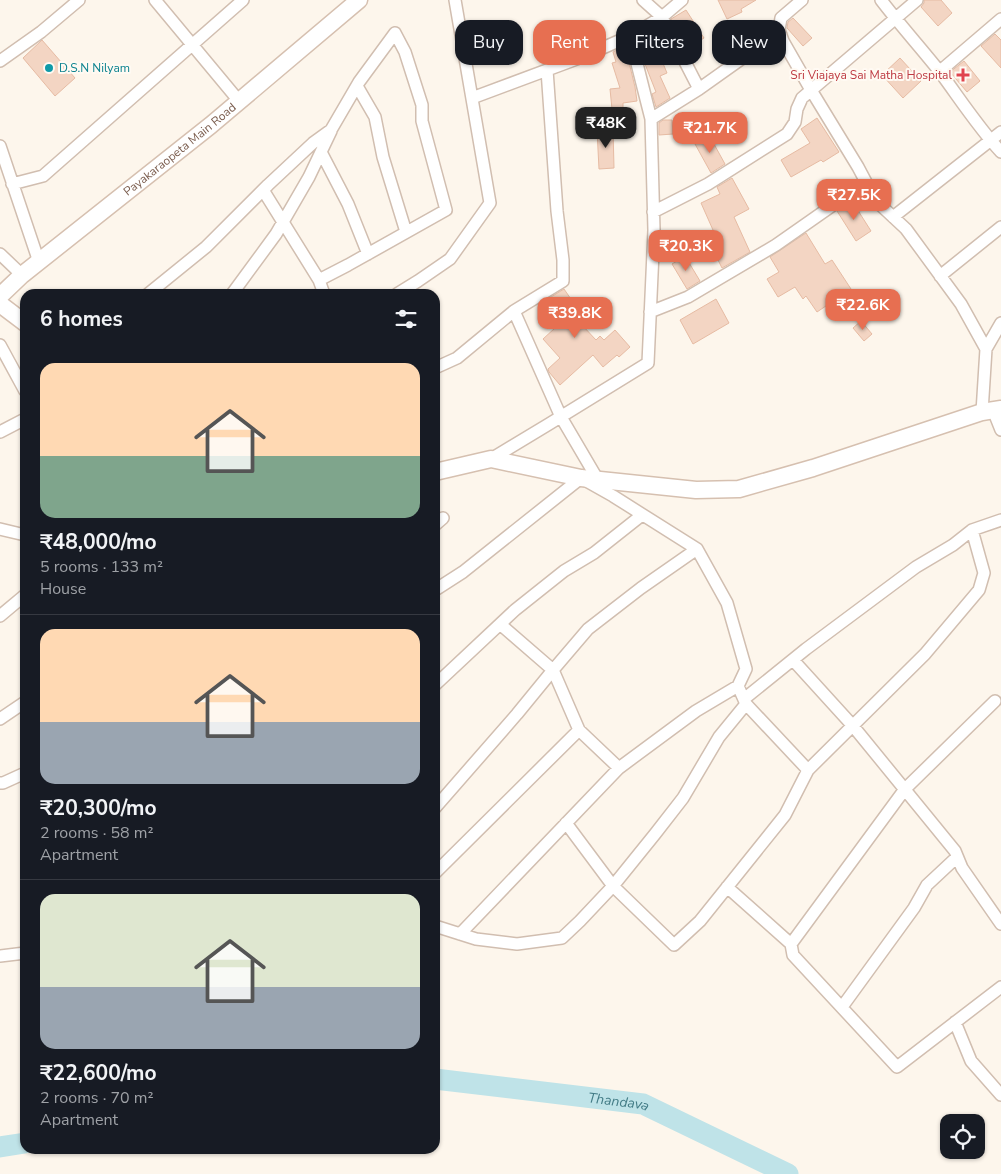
<!DOCTYPE html>
<meta charset="utf-8">
<style>
body{margin:0;font-family:"Nunito Sans",sans-serif;background:#20242c;color:#f1f3f6;height:100vh;display:flex;flex-direction:column;font-size:19px;white-space:nowrap}
*{box-sizing:border-box;margin:0}
p{font-size:16px;color:#9ea1a6}
.icon{flex:none;width:28px;height:28px;fill:none;stroke:currentColor;stroke-width:2;stroke-linecap:round;stroke-linejoin:round}
.map{position:relative;flex:1;overflow:hidden}
.drawer{position:absolute;left:20px;top:289px;width:420px;height:865px;display:flex;flex-direction:column;background:#171b24;border-radius:15px;box-shadow:0 1px 4px #0004}
.drawer>*{flex:none}
.hud{position:absolute;left:455px;top:20px;width:470px;height:45px;display:flex;gap:10px}
.buttons{position:absolute;left:940px;top:1114px;display:grid;gap:10px}
.buttons a{display:grid;place-items:center;width:45px;height:45px;border-radius:10px;background:#171b24;box-shadow:0 1px 4px #0004;font-size:25px}
.price{position:absolute;translate:-50% -42px;padding:0 11px;border-radius:10px;background:#e76f51;color:#fff;font-size:16px;line-height:32px;filter:drop-shadow(0 1px 2px #0008)}
.price::after{content:'';position:absolute;left:50%;top:30px;width:15px;height:11px;margin-left:-8px;background:inherit;clip-path:polygon(0 0,100% 0,50% 100%)}
.price.active{background:#222;color:#fff}
ul{padding:0;list-style:none}
li{display:grid;align-content:center;gap:10px;height:265px;padding:0 20px}
li+li{border-top:1px solid #363941}
li span{display:grid;place-items:center;height:155px;border-radius:15px;color:#555}
li>.icon{margin-inline-start:auto}
span .icon{width:90px;height:90px;fill:#fffc;stroke-width:1}
li b{font-size:21px}
h2{display:flex;justify-content:space-between;align-items:center;height:60px;padding:0 20px;font-size:21px}
.tag{padding:0 18px;border-radius:15px;background:#171b24;box-shadow:0 1px 4px #0004;font-size:18px;line-height:45px}
.tag.active{background:#e76f51;color:#fff}
.map>svg:first-child{display:block}
.lines{fill:none;stroke-linecap:round;stroke-linejoin:round}
.river{stroke:#bfe3e8;stroke-width:21}
.building{fill:#f3d5c3;stroke:#e6bba3}
.street-casing{stroke:#d1beb0;stroke-width:14}
.secondary-casing{stroke:#d6c0b0;stroke-width:19}
.street{stroke:#fff;stroke-width:11}
.secondary{stroke:#fff;stroke-width:16}
.culture-dot{fill:#0f9aa8;stroke:#fffaf3;stroke-width:2}
.health-dot{fill:#e0444e;stroke:#fffaf3;stroke-width:2}
.labels{text-anchor:middle;stroke-width:4;stroke-linejoin:round;paint-order:stroke}
.culture-label{font-size:12px;fill:#0d838f;stroke:#fffaf3;text-anchor:start}
.health-label{font-size:12px;fill:#be3a42;stroke:#fffaf3;text-anchor:end}
.street-label{font-size:12px;fill:#7a5c4d;stroke:#fffaf3}
.water-label{font-size:14px;font-style:italic;fill:#437c86;stroke:#fffaf3}
</style>
<div class="map">
<svg width="1001" height="1174" viewBox="0 0 1001 1174">
<rect width="100%" height="100%" fill="#fdf6ec"/>
<g class="lines">
<g class="river">
<path id="s1" d="M435,1079L643,1104L788,1174"/>
<path d="M0,1147L25,1143"/>
</g>
</g>
<path class="building" d="M718,0H756L741,9L742,12L727,19Z
M924,0H941L952,13L938,26L921,7L924,3Z
M686,10L704,38L687,49L671,19Z
M793,18L812,38L803,46L787,28L788,22Z
M650,34L655,44L665,39L673,55L662,61L667,73L660,76L670,98L656,107L652,94L656,92L645,64L639,40Z
M995,34L1001,40V68L981,46Z
M42,40L75,78L55,96L23,58Z
M625,46L635,87L637,101L623,103V108L612,109L610,89L620,88L612,63L616,62L613,52Z
M900,58L921,81L903,98L882,75Z
M964,61L980,81L967,92L950,72Z
M817,118L839,152L823,162L821,160L791,177L781,160L810,143L801,129Z
M663,120H672L673,134L659,135V123Z
M613,129L614,168L599,169L597,130Z
M709,135L725,164L711,173L695,144Z
M732,178L749,209L734,217L750,252L722,268L705,234L713,230L701,203L720,194L717,187Z
M852,201L871,231L856,241L837,211Z
M806,233L825,264L832,260L851,289L817,312L806,296L803,299L795,287L778,297L767,279L779,272L770,257Z
M685,256L700,281L687,289L672,264Z
M564,289L575,305L568,310L596,340L600,336L604,340L615,330L630,347L619,357L617,355L603,367L593,355L560,385L549,372L548,369L560,358L543,339L555,328L538,305Z
M716,299L729,323L693,344L680,320Z
M861,321L872,334L864,341L853,328Z"/>
<g class="lines">
<defs>
<path id="street" d="M155,0L239,101
M643,0L662,17L699,89
M802,0L781,18L779,30L783,41L811,90L858,167L876,201L906,229L961,304L986,349
M881,0C900,25 921,48 940,72C960,99 978,127 1001,152
M630,36L651,119
M0,61L41,32L79,0
M547,70L557,211L563,260V281L514,311L561,417L598,480
M939,72L1001,19
M357,86L375,117L383,157L406,232
M472,98L582,57L630,36L662,17L682,0
M0,146L39,262
M321,152L348,204L368,254
M12,184L43,176L243,0
M263,190L319,280L324,294
M653,212L708,184L787,134L795,122L797,109L802,98L917,0
M893,217L1001,132
M0,254L22,275
M940,276L1001,227
M148,294L206,247L268,185L313,143L331,130L359,82L395,33L405,52L422,105V121L446,210L348,265L319,280
M232,294L276,234L309,177L331,131
M397,294L418,281L450,259L490,203L455,0
M650,312L688,297L776,245L866,182
M0,345L25,391
M435,368L457,358L514,311
M993,410L1001,430
M982,412L986,349L1001,323
M0,432L25,419
M491,459L549,424L648,363L654,230L651,119L699,89L768,40L781,35
M435,525L443,518
M0,529L25,535
M972,530L1001,520
M435,590L463,572L581,478L613,496L697,549L727,603L746,669L738,686L746,704L808,770
M0,616L25,595
M793,660L853,726L955,851L962,868L1001,924
M435,685L515,610L564,571L594,553L642,515
M995,701L905,789L791,944L793,955L897,1067L1001,987
M0,719L25,702
M619,768L579,730L553,670L588,629L641,588L697,549
M0,783H3L25,773
M435,808L517,714L553,670L500,624
M566,823L613,886L674,945L700,921L785,815L808,770L925,654L979,590L984,573L972,530L953,545L916,567L806,649L744,699
M435,873L579,730
M727,887L791,944
M435,926L476,939L517,944L562,938L580,921L613,886L655,834L683,798L719,737L746,704
M460,934L619,768L696,711L738,686
M0,956L25,953
M842,1007L914,908L927,885L957,857
M955,1022L971,1061L1001,1095"/>
<g id="secondary">
<path id="s2" d="M0,296L22,275L211,125L359,0"/>
<path d="M0,304L25,323"/>
<path d="M435,472L491,459L581,478L696,490L739,489L813,468L982,412L1001,409"/>
</g>
</defs>
<use href="#street" class="street-casing"/>
<use href="#secondary" class="secondary-casing"/>
<use href="#street" class="street"/>
<use href="#secondary" class="secondary"/>
</g>
<circle class="culture-dot" cx="49" cy="68" r="5"/>
<path class="health-dot" d="M960.5 67.5h5v5h5v5h-5v5h-5v-5h-5v-5h5z"/>
<g class="labels">
<g class="culture-label">
<text x="59" y="72">D.S.N Nilyam</text>
</g>
<g class="health-label">
<text x="952" y="79">Sri Viajaya Sai Matha Hospital</text>
</g>
<g class="street-label">
<text dy="4" stroke="none"><textPath href="#s2" startOffset="232">Payakaraopeta Main Road</textPath></text>
</g>
<g class="water-label">
<text dy="5" stroke="none"><textPath href="#s1" startOffset="185">Thandava</textPath></text>
</g>
</g>
</svg>
<div class="buttons">
<a><svg class="icon" aria-label="locate" viewBox="0 0 24 24"><circle cx="12" cy="12" r="6"/><path d="M12 2v4M12 18v4M2 12h4M18 12h4"/></svg></a>
</div>
<b class="price active" style="left:606px;top:149px">₹48K</b>
<b class="price" style="left:710px;top:154px">₹21.7K</b>
<b class="price" style="left:854px;top:221px">₹27.5K</b>
<b class="price" style="left:686px;top:272px">₹20.3K</b>
<b class="price" style="left:863px;top:331px">₹22.6K</b>
<b class="price" style="left:575px;top:339px">₹39.8K</b>
<div class="hud">
<a class="tag">Buy</a>
<a class="tag active">Rent</a>
<a class="tag">Filters</a>
<a class="tag">New</a>
</div>
<section class="drawer">
<h2>6 homes<svg class="icon" aria-label="filters" viewBox="0 0 24 24"><path d="M4 7h16M4 17h16"/><circle cx="9" cy="7" r="2"/><circle cx="15" cy="17" r="2"/></svg></h2>
<ul>
<li><span style="background:linear-gradient(#ffd9b3 60%,#7fa58c 0)"><svg class="icon" aria-label="home" viewBox="0 0 24 24"><path d="M3 11l9-7 9 7M6 9v11h12V9"/></svg></span><div><b>₹48,000/mo</b><p>5 rooms · 133 m²</p><p>House</p></div></li>
<li><span style="background:linear-gradient(#ffd9b3 60%,#9aa5b1 0)"><svg class="icon" aria-label="home" viewBox="0 0 24 24"><path d="M3 11l9-7 9 7M6 9v11h12V9"/></svg></span><div><b>₹20,300/mo</b><p>2 rooms · 58 m²</p><p>Apartment</p></div></li>
<li><span style="background:linear-gradient(#dfe7d0 60%,#9aa5b1 0)"><svg class="icon" aria-label="home" viewBox="0 0 24 24"><path d="M3 11l9-7 9 7M6 9v11h12V9"/></svg></span><div><b>₹22,600/mo</b><p>2 rooms · 70 m²</p><p>Apartment</p></div></li>
</ul>
</section>
</div>
